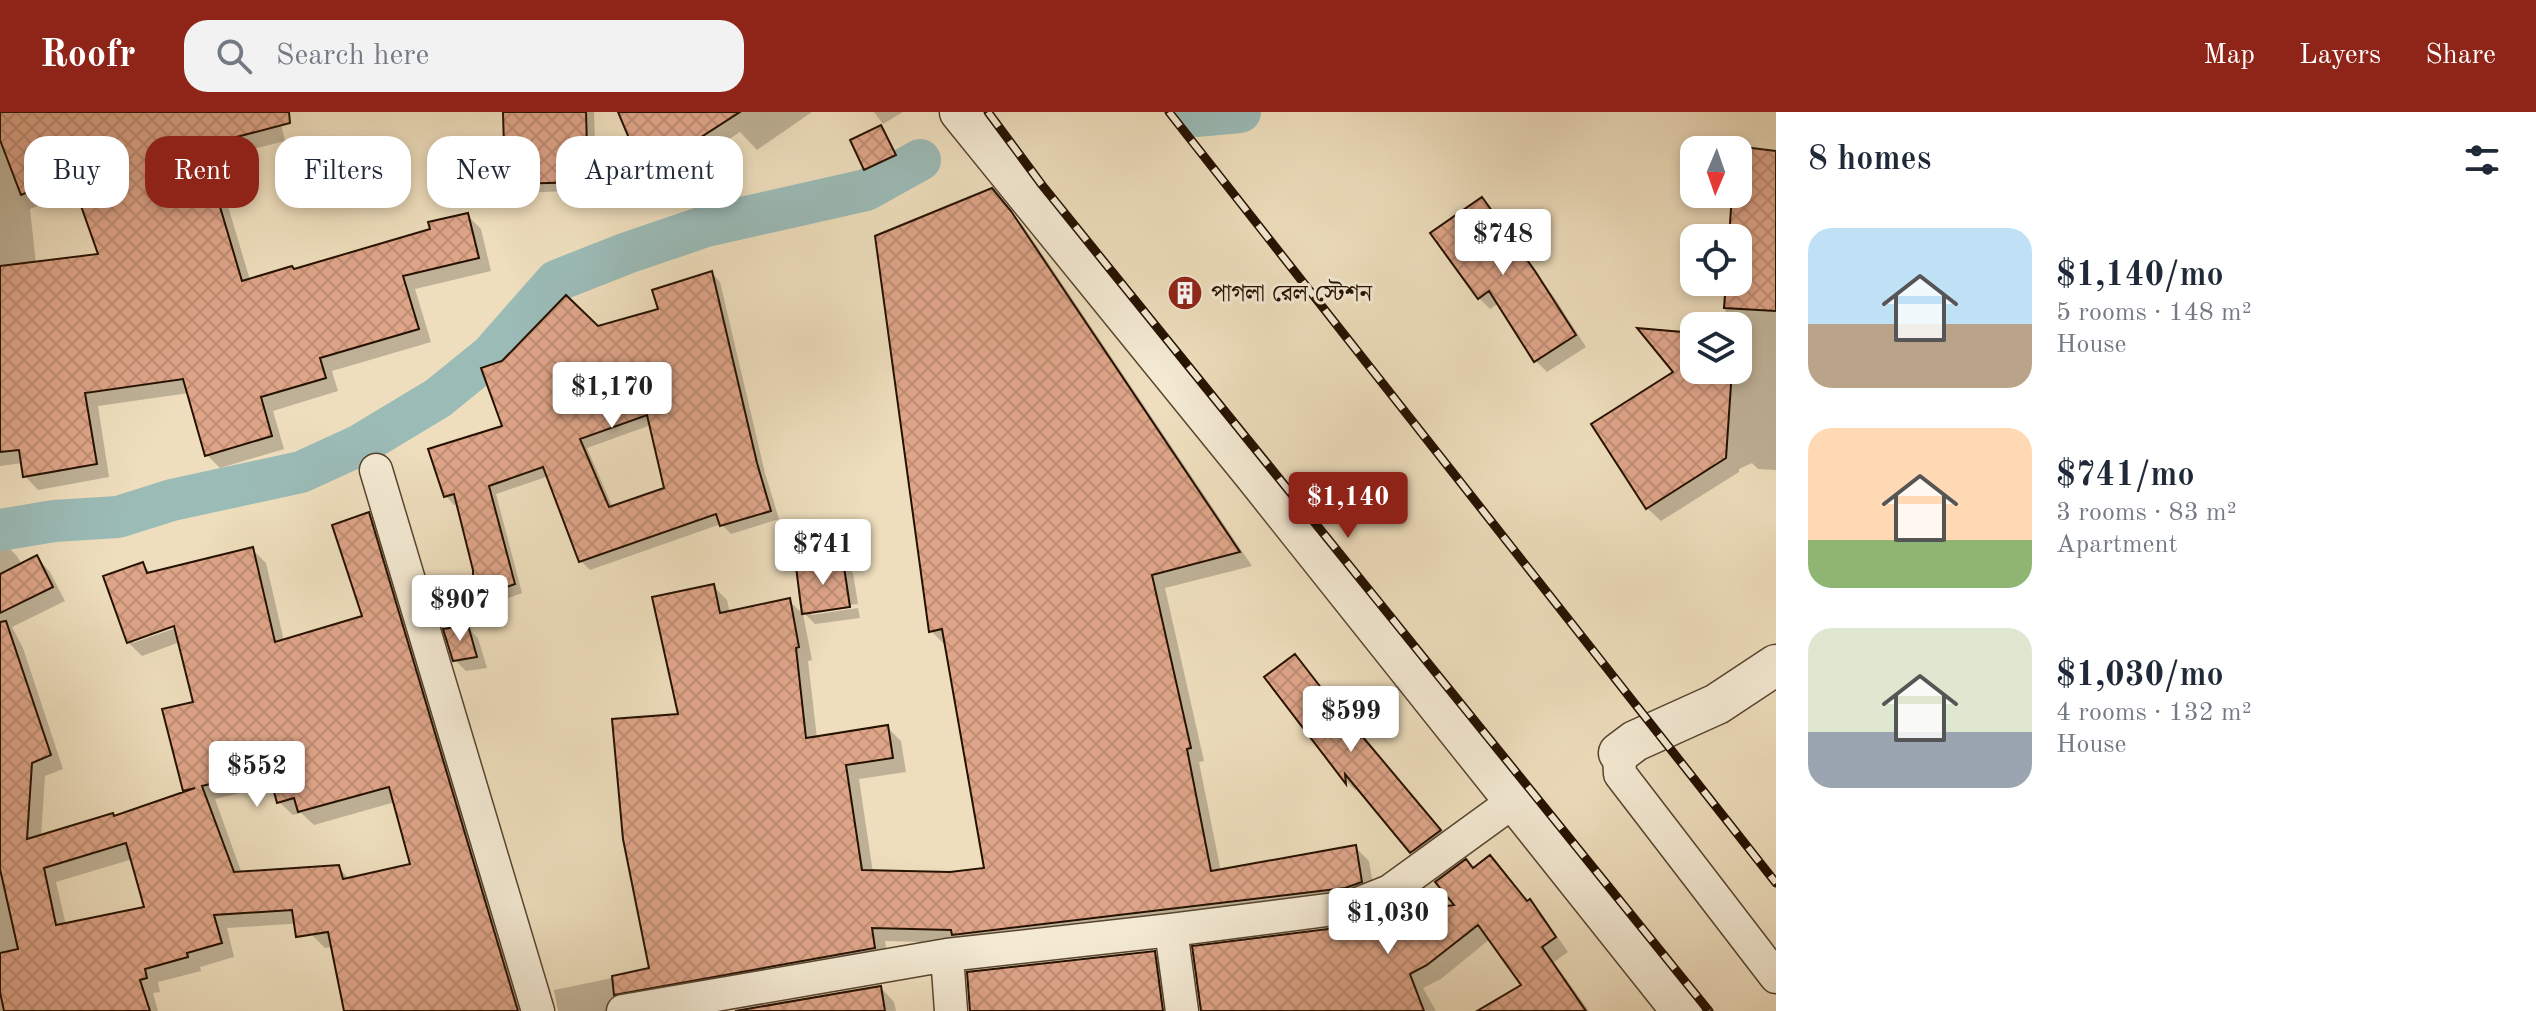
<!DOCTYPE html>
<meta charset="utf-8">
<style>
body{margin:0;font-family:"Old Standard TT","Noto Serif Bengali",serif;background:#f2f2f3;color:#1f2937;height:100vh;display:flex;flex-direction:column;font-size:30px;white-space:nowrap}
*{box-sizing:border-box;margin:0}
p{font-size:26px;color:#747a83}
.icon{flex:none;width:44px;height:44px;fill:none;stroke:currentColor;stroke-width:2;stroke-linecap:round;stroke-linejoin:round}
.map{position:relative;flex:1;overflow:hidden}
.details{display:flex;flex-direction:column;background:#fff;width:760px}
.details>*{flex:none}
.hud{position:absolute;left:24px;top:24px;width:760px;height:72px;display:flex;gap:16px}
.needle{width:52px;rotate:182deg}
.buttons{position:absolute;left:1680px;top:24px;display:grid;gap:16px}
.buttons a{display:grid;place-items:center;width:72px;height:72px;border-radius:16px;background:#fff;box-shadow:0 4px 12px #0003;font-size:40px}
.price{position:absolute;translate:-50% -68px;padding:0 18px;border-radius:8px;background:#fff;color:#222;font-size:26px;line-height:52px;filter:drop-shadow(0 2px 4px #0008)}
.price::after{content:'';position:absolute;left:50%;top:48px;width:24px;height:18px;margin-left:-12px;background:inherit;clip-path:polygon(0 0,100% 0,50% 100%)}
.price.selected{background:#8f2418;color:#fff}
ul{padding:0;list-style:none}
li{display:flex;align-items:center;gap:24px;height:200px;padding:0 32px}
li span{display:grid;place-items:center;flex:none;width:224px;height:160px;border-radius:24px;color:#555}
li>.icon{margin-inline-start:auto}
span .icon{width:96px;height:96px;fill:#fffc;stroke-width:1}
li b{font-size:34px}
h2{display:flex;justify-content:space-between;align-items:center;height:96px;padding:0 32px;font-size:34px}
.tag{padding:0 28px;border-radius:24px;background:#fff;box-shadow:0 4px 12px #0003;font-size:28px;line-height:72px}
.tag.selected{background:#8f2418;color:#fff}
header{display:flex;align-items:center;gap:48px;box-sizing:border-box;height:112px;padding:0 40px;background:#8f2418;color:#fff}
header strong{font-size:38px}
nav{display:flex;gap:44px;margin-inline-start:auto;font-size:28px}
.search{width:560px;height:72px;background:#f2f2f3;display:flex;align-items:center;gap:20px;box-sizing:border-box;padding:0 28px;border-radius:24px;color:#747a83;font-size:30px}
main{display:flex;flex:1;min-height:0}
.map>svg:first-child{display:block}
.shadow{fill:#0003;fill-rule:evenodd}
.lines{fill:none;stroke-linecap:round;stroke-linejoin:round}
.canal{stroke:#9bbbb7;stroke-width:42}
.building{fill:url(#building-cross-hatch);stroke:#251100;stroke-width:2;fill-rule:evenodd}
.minor-casing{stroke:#57442f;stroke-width:35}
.tertiary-casing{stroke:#57442f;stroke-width:43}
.minor{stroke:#f4ead4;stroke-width:32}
.tertiary{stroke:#f4ead4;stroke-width:40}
.rail-casing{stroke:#251100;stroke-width:9}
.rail{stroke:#f4ead4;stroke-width:6;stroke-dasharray:18;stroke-linecap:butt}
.labels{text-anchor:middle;stroke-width:6;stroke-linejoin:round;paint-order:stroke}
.poi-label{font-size:24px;fill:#251100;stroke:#f4ead4;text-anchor:start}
</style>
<header>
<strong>Roofr</strong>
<div class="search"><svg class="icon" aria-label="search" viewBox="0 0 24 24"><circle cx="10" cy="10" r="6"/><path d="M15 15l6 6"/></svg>Search here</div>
<nav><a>Map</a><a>Layers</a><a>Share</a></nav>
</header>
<main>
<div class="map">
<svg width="1776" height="899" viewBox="0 0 1776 899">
<defs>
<pattern id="building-cross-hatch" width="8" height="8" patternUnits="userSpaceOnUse" patternTransform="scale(2)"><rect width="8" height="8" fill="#dfa589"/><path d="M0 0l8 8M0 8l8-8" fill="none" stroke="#bf8d74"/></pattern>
</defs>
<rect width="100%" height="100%" fill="#eedebd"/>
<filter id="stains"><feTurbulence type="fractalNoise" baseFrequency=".0025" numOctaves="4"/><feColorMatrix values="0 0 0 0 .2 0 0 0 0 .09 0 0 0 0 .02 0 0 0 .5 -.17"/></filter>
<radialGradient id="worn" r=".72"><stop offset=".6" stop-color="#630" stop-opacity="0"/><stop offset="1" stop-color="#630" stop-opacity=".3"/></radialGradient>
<path class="shadow" d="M0,0H278L285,29L214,47L250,168L295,159L432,119L467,103L481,117L491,159L415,177L431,230L332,259L338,279L273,299L284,337L220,356L207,343L189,281L98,294L109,365L38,378L25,364L23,351L0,354ZM78,78L101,143L36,152L30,97Z
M505,0H594L597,78L516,81L507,71Z
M621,0H812L757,38L740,20L686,55L689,61L659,74L646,61Z
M874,0H903L883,12Z
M880,15L885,20L899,48L871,62L866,57Z
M1737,36L1776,41V358L1758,357L1752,351L1739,357V360L1661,409L1647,396L1676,260L1694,223V258H1738V214H1724L1728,170H1738V126H1731L1734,82H1738Z
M992,78L1024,115L1252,454L1165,476L1204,649L1199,650L1221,760L1355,735L1369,749L1375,784L962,831L885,829L888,849L624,899H558L554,878L651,858L680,603L713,474L727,488L730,501L789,489L803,502L812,548L808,549L817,626L887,615L901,629L906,660L859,667L873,761L950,762L986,758L947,532L945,533L931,519Z
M1482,87L1493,98L1556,188L1586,235L1547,260L1536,249L1499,191L1490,197L1479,186Z
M712,161L720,170L765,361L779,407L731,422L721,412L590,458L581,449L549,364L496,382L522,481L484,495L475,486V458L458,392L454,393L446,384L504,315L598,217L661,198ZM651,313L666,378L613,396L587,336Z
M368,402L382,416L527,899H347L333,835L325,836L311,822L307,811L227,816L234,845L200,855L201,859L158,870L160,880L153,881L158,899H0V432L3,430L17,444L22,453L37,446L50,460L65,489L12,515L23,536L63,657L45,664L41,725L115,706L187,680L185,678L195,591L180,530L142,544L128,530L143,453L152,462L252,437L266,451L284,529L365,505ZM183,509L184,513L133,531V527ZM275,673L279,690L293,703L301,701L314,713L395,690L413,754L350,768L338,755L242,762L215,687ZM133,747L147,797L66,813L56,770Z
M842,450L853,461L858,492L811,498V503L858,496L860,506L815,512L804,501Z
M467,515L478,526L487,556L466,559L455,548Z
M1294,544L1361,627L1373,637L1451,730L1423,750L1354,670L1356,679L1348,671L1266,566Z
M1490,746L1528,790L1543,804L1568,840L1554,850L1589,899H1481L1524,874L1490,827L1441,867L1423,876L1436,899H1203L1353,816L1458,795L1474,758Z
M1154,841L1168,855L1174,899H972Z
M881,876L894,890L896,899H746Z"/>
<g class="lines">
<path class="canal" d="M1196,4L1240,0
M0,418L54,409L118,405L172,388L301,360L360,333L438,286L491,243L556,169L627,141L706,114L866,78L920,48"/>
</g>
<path class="building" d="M0,0H289L290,11L202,34L242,169L292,154L294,157L430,117L428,110L468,101L479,146L403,164L419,217L320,246L326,266L261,285L272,324L205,344L183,267L85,281L97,352L23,365L19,338L0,340V154L98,142L70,63L21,83L0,28Z
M503,0H586L588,70L505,72Z
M618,0H740L675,42L677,48L644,62Z
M881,13L896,43L864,58L850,28Z
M1736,34L1776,39V199L1724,196L1726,170H1738V126H1729L1732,82H1738V38H1735Z
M992,76L1011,99L1240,440L1152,463L1191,636L1187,637L1211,759L1356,733L1362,770L1345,776L952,823L951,818L872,816L875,836L614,883L612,864L649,856L623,727L612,607L678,602L652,485L714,472L720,501L790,486L799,535L796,536L806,626L888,613L893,646L846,653L862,758L950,760L984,756L942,517L929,520L875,124Z
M1482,85L1535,159L1576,223L1534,250L1489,179L1478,187L1430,121Z
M712,159L757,351L771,399L720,414L716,402L579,450L543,355L489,374L515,472L473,487V458L454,382L444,385L428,337L502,314L481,256L502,249L566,183L598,214L658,197L652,178ZM647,303L664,376L609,395L580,327Z
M1637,216L1694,221V258H1732L1726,346L1646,397L1591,312L1673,260Z
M369,400L518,899H344L328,820L296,825L292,798L214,803L222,831L187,841L188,845L145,857L147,866L140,868L150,899H4L0,880V841L18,837L0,757V510L6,509L51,643L32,651L27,727L113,701L114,704L195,676L183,679L162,597L193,590L174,514L127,531L103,464L143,450L147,461L253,435L275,530L362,504L332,413ZM268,658L277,691L294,686L298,700L389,675L410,752L343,767L339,753L234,760L202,674ZM126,731L144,795L56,813L44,756Z
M37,443L53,475L0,501V462Z
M843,448L850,495L802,502L796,455Z
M468,513L477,545L453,549L443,517Z
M1295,542L1360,626L1362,624L1441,718L1410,741L1345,662L1346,672L1264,565Z
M1490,743L1527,789L1530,787L1556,825L1542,835L1586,899H1477L1521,873L1478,813L1427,853L1410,862L1424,899H1201L1192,834L1352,814L1382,803L1454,793L1435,770L1466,747L1473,756Z
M1155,839L1163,899H970L967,860Z
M881,874L885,899H735Z"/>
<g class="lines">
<defs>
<path id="minor" d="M376,358L538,899
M1619,641L1620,662L1776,865
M1171,818L1182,899
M947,843L951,899
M623,899L947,843L1171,818L1350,795L1390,779L1514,689"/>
<path id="tertiary" d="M960,0L1254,362L1682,899
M1619,641L1635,629L1717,592L1776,553"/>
</defs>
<use href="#minor" class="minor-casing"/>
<use href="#tertiary" class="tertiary-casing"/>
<use href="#minor" class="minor"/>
<use href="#tertiary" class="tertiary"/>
<defs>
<path id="rail" d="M988,0L1042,73L1709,899
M1169,0L1776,771"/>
</defs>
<use href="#rail" class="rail-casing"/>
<use href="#rail" class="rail"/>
</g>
<defs>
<symbol id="building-disc" viewBox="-11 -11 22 22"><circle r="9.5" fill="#8f2418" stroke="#f4ead4"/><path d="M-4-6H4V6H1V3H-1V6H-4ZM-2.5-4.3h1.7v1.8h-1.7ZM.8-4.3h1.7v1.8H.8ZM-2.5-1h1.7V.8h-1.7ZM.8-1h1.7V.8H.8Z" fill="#fff"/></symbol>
</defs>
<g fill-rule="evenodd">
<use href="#building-disc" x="1165" y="161" width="40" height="40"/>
</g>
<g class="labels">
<g class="poi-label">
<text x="1211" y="189">পাগলা রেল স্টেশন</text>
</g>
</g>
<rect width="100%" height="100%" filter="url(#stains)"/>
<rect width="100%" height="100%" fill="url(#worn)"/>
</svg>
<div class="buttons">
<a><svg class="needle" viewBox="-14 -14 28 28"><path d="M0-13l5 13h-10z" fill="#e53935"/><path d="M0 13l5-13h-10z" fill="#747a83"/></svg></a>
<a><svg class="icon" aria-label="locate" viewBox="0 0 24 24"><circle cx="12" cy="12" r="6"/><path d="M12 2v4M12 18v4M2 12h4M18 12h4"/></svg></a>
<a><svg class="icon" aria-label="layers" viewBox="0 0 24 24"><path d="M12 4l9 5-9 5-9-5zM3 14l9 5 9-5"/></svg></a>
</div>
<b class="price" style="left:1503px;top:165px">$748</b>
<b class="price" style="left:612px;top:318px">$1,170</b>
<b class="price selected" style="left:1348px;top:428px">$1,140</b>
<b class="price" style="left:823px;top:475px">$741</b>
<b class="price" style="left:460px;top:531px">$907</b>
<b class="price" style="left:1351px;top:642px">$599</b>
<b class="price" style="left:257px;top:697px">$552</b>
<b class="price" style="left:1388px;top:844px">$1,030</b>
<div class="hud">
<a class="tag">Buy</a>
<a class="tag selected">Rent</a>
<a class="tag">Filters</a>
<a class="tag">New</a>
<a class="tag">Apartment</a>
</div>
</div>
<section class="details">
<h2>8 homes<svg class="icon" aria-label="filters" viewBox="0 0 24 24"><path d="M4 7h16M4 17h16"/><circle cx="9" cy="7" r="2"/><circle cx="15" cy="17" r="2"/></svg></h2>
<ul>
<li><span style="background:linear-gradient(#bfe0f5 60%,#b9a48a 0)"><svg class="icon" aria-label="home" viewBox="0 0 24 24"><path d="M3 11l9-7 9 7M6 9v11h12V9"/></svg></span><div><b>$1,140/mo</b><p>5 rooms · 148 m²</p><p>House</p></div></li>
<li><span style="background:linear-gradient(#ffd9b3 70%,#8fb573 0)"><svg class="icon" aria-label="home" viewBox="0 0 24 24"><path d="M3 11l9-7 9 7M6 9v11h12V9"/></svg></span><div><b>$741/mo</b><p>3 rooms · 83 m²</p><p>Apartment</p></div></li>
<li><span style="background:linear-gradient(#dfe7d0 65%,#9aa5b1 0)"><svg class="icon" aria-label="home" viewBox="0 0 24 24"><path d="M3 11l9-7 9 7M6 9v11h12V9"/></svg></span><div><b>$1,030/mo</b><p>4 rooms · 132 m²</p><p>House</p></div></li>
</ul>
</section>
</main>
